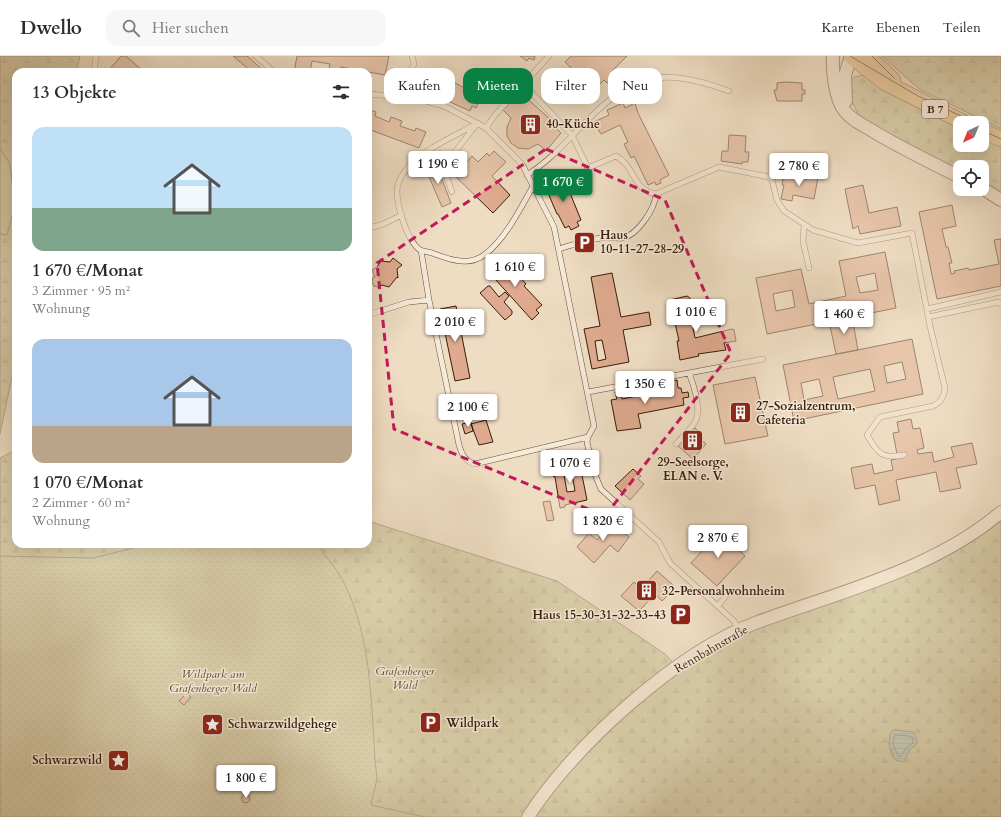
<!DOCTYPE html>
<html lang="de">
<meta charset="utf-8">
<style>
body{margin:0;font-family:Cardo,serif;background:#f7f7f7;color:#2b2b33;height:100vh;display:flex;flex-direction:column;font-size:15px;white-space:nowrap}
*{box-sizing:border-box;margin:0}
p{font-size:13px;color:#7c7c81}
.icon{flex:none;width:22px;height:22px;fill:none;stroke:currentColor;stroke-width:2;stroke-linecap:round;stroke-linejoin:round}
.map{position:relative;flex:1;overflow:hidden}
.details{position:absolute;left:12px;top:12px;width:360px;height:480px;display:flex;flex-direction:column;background:#fff;border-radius:12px;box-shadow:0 4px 16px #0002}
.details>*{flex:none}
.guide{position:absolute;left:384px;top:12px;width:380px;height:36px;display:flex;gap:8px}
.needle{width:26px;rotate:223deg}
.controls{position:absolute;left:953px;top:60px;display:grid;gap:8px}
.controls a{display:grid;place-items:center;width:36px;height:36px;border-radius:8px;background:#fff;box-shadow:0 4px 16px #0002;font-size:20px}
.price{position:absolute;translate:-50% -34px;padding:0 9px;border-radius:4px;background:#fff;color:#222;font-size:13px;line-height:26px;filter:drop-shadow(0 1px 2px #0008)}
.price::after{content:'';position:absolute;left:50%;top:24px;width:12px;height:9px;margin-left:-6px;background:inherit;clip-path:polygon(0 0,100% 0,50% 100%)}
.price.on{background:#0b8043;color:#fff}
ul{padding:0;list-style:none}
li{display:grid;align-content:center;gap:8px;height:212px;padding:0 20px}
li span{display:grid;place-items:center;height:124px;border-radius:12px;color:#555}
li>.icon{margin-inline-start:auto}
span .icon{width:72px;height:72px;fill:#fffc;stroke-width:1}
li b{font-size:17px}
h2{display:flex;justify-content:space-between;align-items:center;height:48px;padding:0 20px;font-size:17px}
.chip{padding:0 14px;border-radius:12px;background:#fff;box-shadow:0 4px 16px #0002;font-size:14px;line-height:36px}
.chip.on{background:#0b8043;color:#fff}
header{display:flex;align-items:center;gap:24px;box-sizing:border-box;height:56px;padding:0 20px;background:#fff;border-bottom:1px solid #e1e1e2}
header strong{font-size:19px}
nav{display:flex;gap:22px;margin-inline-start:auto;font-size:14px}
.search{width:280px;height:36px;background:#f7f7f7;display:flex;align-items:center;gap:10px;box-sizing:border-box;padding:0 14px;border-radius:12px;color:#7c7c81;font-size:15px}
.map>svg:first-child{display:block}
.green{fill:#c0bf8f;stroke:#7c6e4e}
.forest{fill:url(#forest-firs);stroke:#7c6e4e;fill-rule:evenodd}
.park{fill:url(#park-dots);stroke:#7c6e4e}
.water{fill:url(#water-rules);stroke:#737c6e}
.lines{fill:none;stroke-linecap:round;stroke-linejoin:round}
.shore{stroke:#696c5e;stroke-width:1}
.building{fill:#dfaa8f;stroke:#381c0c;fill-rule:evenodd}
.service-casing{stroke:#664c3a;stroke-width:6}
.tertiary-casing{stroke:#664c3a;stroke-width:14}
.primary-casing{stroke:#381c0c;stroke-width:16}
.service{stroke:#f5e9d8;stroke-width:5}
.tertiary{stroke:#f5e9d8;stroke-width:12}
.primary{stroke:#e8be82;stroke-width:15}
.tram{stroke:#381c0c;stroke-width:1}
.marked{fill:none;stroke:#c2185b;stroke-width:3;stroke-dasharray:8 5;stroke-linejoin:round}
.labels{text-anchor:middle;stroke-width:3;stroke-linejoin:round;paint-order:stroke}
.shield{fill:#f5e9d8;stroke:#715a49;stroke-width:1}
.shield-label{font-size:11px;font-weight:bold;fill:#381c0c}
.poi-label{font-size:12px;font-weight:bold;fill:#381c0c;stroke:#f5e9d8;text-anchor:start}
.street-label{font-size:12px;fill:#381c0c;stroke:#f5e9d8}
.park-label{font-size:12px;font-style:italic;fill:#614d33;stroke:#f5e9d8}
</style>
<header>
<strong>Dwello</strong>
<div class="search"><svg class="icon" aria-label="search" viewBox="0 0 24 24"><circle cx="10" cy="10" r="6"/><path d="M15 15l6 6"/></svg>Hier suchen</div>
<nav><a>Karte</a><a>Ebenen</a><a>Teilen</a></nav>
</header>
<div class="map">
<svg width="1001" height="761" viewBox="0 0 1001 761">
<defs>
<pattern id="forest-firs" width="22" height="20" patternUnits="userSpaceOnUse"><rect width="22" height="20" fill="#c0bf8f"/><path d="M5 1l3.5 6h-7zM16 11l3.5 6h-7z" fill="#a6a47a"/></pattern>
<pattern id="park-dots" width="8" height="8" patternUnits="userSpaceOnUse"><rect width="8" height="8" fill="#c0bf8f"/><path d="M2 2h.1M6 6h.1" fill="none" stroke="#a6a47a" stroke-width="1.8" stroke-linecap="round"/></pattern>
<pattern id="water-rules" width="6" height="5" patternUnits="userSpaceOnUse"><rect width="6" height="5" fill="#9abcaf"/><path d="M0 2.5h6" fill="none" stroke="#85a195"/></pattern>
</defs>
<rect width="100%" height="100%" fill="#efddc3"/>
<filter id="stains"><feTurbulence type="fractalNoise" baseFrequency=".005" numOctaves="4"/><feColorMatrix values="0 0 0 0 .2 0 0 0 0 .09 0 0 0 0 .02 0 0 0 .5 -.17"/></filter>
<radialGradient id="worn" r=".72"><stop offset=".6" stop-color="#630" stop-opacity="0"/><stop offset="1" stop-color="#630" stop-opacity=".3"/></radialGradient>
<path class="green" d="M0,92L10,108L15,150L7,179L0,178Z"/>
<path class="forest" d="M0,0H80L76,16H16V302L0,378V178L7,179L15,150L10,108L0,92Z
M882,0H1001V73L919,33Z
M863,19L960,72V89H982V82L1001,91V140L982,129V111H960V118L871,69L859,60L850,41V25L854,21Z
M16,394V488H368V465L557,525L665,598L680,614L705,597L757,572L919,510L1001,459V761H0V402ZM897,674L913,676L915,690L910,693L904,705C903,705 898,705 898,705C889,702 887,682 892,675Z"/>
<path class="park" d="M150,488H317C326,501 338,514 345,529C371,582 371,644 375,703L377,723L371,749L425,761H0V500L93,502Z"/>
<path class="water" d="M894,674L913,676L916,680L917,688L910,693L904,705L902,706L895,703L889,689L890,678Z"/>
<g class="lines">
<path class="shore" d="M895,679L909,680L913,682V687L907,691L900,701L898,700L893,688Z"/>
</g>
<path class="building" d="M121,0H126L144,16H111L109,14Z
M233,0H247L265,16H252Z
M297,0H389L385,19L341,11L340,16H328L330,8L312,5L310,16H294Z
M520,0H535L534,4L529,2L527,5Z
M571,0H627L611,16L614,19L607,27L604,24L594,34L565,6Z
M435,19L450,26L451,25L477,38L475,44L479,45L476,52L472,50L470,55L428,36L429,32L426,30L429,22L433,23Z
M785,26L802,27V34H805V38H802V45H777L774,34H777V27Z
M523,39L550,63L548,65L561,77L546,95L538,88L528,93L518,92L511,87L507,80V71L511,62L503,54L514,43L517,46Z
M623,47L625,52L635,47L638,57L669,119L660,124L661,127L656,129L655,126L648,129L634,100L631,102L624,88L628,86L620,69L601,78L594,66L609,59L607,54Z
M368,53L376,56L375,60L389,66L391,61L402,65L400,70L415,75L416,72L426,76L419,92L368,73Z
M729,79L746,80L745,96H749L748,106H742V108L721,105L722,95H728Z
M494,95L506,106L492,120L510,139L493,157L451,116L463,104L466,107L472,100L478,106L487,97L489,100Z
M436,108L451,147L442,151L427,116L425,117L423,114Z
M786,116L797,118L796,121L807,123L808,119L818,121L814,143L793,139L792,145L781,143L784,129H782L783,123H785Z
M554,121L556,125L562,123L568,137H570L581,164L577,166L579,170L571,174L569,170L565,172L558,158H557L545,130L550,128L548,124Z
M863,129L869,157L897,151L901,170L860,178L858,170L853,173L845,133Z
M952,149L956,170L942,173L946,191H948L952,207H949L951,218L955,217L954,215L968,212L969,214L999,208L994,184L1001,183V230L937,243L919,156Z
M885,196L896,252L767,278L756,222L801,213L809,248L846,240L839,205ZM875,217L878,234L860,237L856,221ZM792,234L795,251L776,255L773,238Z
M393,202L402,209L397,213L398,222L397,221L389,231L382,229L378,231L374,230L372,226L373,221H375L372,214L377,211L381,205L390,206Z
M499,202L517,221L518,219L526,228L524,230L542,249L536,254L539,257L532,264L486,213Z
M612,217L621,261L649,256L651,269L623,274L629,306L592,313L584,273L600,270L591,221ZM602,284L606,303L598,305L595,285Z
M488,230H490L499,241L505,236L509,240L504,246L512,255V258L505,264L480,237Z
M687,240L690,242V251L693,259L691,261L695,269L693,272L695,282L732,273L734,274L736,285L724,287L726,294L698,298L699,300L680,304L677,285H679L670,244Z
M456,250L470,322L455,325L440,253Z
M852,261L858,294L836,298L829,265Z
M912,283L923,338L794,365L783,309ZM902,306L906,323L887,327L884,310ZM870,313L875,335L838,343L833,321ZM819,323L823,340L804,344L801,327Z
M755,321L768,380L725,388L713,329Z
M677,324L678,332H681L682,337L688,336L689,341L683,342L684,349L638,358L641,372L617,375L611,344L617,343L615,336L620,335L622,343L666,334L665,329L671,328L670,325Z
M911,363L913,373L920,372L924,392L917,394L918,398L932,396L934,406L954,401L951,391L972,387L977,408L956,412L961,432L940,436L936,416L896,424L900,444L879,449L875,429L855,433L851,412L872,408L874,418L893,414L891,404L905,401L897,398L893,377L899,376L897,366Z
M486,364L493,386L479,389L471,368Z
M471,366L473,375L465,378L462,368Z
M695,372L703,379L700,382L706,388L693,403L678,390Z
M576,404H579L587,444L565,449V451L560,452L555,421L553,420L561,419L558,418L556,409ZM572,418L575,435L567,436L564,419Z
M633,413L641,420L638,423L644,428L630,444L615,430Z
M550,445L554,464L547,465L543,446Z
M613,466L629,481L618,496L610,489L594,507L577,491L589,477L597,484Z
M719,476L745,500L717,530L691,507Z
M657,515L673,529L665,538L667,540L662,545L655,538L639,555L621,540L634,526L641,533Z
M187,637L191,641L184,649L179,645Z
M244,739L249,740L250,744L247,747L243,746L241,742Z"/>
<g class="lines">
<defs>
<path id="service" d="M256,0L274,16
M94,16L96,0
M523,28L572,79L588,112L616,100C636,111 632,134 656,138L719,111L769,121L772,124L777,144L784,155L813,174L858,187L912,177L930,270L945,332C944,341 941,346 933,350L880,361L867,379C878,398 882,403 904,399
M368,38L415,42L444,50L486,72L522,108L554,171L594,370L588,381L475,408C465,405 462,399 459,389L429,244L421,194
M409,41L406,28L414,8L412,0
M478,67C455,80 418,95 403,118C400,122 397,130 397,135C397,150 407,185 420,194C423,195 428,196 432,197C448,203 468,211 484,199C504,185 521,152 533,130
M486,72L495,59L549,0
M527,119C545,108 558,94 573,79C627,22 652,7 729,35
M452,136L443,111L476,69
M804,170L803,185L809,212
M368,172L381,169L402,159
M559,193C572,189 587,184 601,182C608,180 615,183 622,182C637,180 655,153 656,138
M927,253L1001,236
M368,259L409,246L429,244
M928,261L999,246L1001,248
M588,336L763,303
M588,381L587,386L593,414L601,433L659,486L670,507L734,565L739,575
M676,388C682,381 690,374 695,366C702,353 694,330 689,317
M718,550L728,537"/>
<path id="tertiary" d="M833,0C832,13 835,43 844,54C851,64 865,70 876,77C903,93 932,107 960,121
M846,45L845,19L851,0
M982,132L1001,144
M528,761C573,690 678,595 758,566C839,536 935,513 1001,456"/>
<path id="primary" d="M851,0L884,26L965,67
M868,0L893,24
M982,75L1001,83"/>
</defs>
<use href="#service" class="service-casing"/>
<use href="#tertiary" class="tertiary-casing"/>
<use href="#primary" class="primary-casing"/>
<use href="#service" class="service"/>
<use href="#tertiary" class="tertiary"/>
<use href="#primary" class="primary"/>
<path class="tram" d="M850,0L918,40L976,67
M872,0L895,23
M982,74L1001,83"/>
</g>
<path d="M0 0H1001V761H0ZM546,93L665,144L731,297L605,460L394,373L377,207Z" fill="#efddc3" fill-opacity=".55" fill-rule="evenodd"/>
<path class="marked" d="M546,93L665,144L731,297L605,460L394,373L377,207Z"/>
<defs>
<symbol id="building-square" viewBox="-11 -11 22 22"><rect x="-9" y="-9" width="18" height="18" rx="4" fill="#8f2418" stroke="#f5e9d8"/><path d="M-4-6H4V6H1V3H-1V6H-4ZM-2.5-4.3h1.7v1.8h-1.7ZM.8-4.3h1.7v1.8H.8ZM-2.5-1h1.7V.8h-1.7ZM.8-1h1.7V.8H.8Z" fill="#fff"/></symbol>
<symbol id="parking-square" viewBox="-11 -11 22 22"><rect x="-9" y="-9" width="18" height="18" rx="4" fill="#8f2418" stroke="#f5e9d8"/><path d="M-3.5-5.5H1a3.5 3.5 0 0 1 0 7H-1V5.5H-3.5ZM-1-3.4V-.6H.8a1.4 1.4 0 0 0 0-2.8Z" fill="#fff"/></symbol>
<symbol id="sight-square" viewBox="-11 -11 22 22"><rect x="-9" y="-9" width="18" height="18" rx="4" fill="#8f2418" stroke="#f5e9d8"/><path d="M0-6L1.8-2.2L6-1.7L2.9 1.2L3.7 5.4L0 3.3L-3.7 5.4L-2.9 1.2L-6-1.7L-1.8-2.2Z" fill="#fff"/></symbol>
</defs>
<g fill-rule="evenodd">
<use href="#building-square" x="518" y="56" width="25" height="25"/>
<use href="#parking-square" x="572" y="174" width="25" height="25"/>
<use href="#building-square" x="728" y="344" width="25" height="25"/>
<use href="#building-square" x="680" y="372" width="25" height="25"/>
<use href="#building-square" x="634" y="522" width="25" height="25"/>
<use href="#parking-square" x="668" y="546" width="25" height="25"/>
<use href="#parking-square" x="418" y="654" width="25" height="25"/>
<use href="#sight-square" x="200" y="656" width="25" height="25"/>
<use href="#sight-square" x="106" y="692" width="25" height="25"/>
</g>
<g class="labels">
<rect class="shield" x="922" y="44" width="26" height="18" rx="3"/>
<g class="shield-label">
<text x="935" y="57">B 7</text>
</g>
<g class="poi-label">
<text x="546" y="72">40-Küche</text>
<text x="600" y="183">Haus<tspan x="600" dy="14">10-11-27-28-29</tspan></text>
<text x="756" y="354">27-Sozialzentrum,<tspan x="756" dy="14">Cafeteria</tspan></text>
<text x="693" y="410" text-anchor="middle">29-Seelsorge,<tspan x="693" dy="14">ELAN e. V.</tspan></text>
<text x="662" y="539">32-Personalwohnheim</text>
<text x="666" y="563" text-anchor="end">Haus 15-30-31-32-33-43</text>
<text x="446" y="671">Wildpark</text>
<text x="228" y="672">Schwarzwildgehege</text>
<text x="102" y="708" text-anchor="end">Schwarzwild</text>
</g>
<g class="street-label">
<text transform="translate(711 593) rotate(-30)" y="4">Rennbahnstraße</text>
</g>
<g class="park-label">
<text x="405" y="619">Grafenberger<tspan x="405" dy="14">Wald</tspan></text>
<text x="213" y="622">Wildpark am<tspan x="213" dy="14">Grafenberger Wald</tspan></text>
</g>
</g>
<rect width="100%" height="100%" filter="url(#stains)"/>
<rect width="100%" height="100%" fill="url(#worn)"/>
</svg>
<div class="controls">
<a><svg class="needle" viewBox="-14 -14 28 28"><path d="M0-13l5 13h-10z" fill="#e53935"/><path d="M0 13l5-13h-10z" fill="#7c7c81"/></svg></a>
<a><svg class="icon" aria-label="locate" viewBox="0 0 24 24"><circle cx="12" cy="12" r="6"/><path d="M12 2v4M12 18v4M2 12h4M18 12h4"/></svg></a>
</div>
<b class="price" style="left:438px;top:129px">1 190 €</b>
<b class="price" style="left:799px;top:131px">2 780 €</b>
<b class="price on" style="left:563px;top:147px">1 670 €</b>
<b class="price" style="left:515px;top:232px">1 610 €</b>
<b class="price" style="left:696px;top:277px">1 010 €</b>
<b class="price" style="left:844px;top:279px">1 460 €</b>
<b class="price" style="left:455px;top:287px">2 010 €</b>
<b class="price" style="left:645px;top:349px">1 350 €</b>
<b class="price" style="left:468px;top:372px">2 100 €</b>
<b class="price" style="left:570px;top:428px">1 070 €</b>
<b class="price" style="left:603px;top:486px">1 820 €</b>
<b class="price" style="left:718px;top:503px">2 870 €</b>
<b class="price" style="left:246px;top:743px">1 800 €</b>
<div class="guide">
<a class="chip">Kaufen</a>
<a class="chip on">Mieten</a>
<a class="chip">Filter</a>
<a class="chip">Neu</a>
</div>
<section class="details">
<h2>13 Objekte<svg class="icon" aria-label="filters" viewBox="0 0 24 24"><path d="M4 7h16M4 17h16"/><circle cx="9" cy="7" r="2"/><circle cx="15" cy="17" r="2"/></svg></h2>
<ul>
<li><span style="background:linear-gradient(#bfe0f5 65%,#7fa58c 0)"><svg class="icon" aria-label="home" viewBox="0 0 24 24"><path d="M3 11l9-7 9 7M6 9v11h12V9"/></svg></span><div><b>1 670 €/Monat</b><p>3 Zimmer · 95 m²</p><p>Wohnung</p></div></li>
<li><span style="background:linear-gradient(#a9c7e8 70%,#b9a48a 0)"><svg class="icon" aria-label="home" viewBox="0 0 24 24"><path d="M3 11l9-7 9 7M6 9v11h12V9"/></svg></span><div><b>1 070 €/Monat</b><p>2 Zimmer · 60 m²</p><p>Wohnung</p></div></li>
</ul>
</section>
</div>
